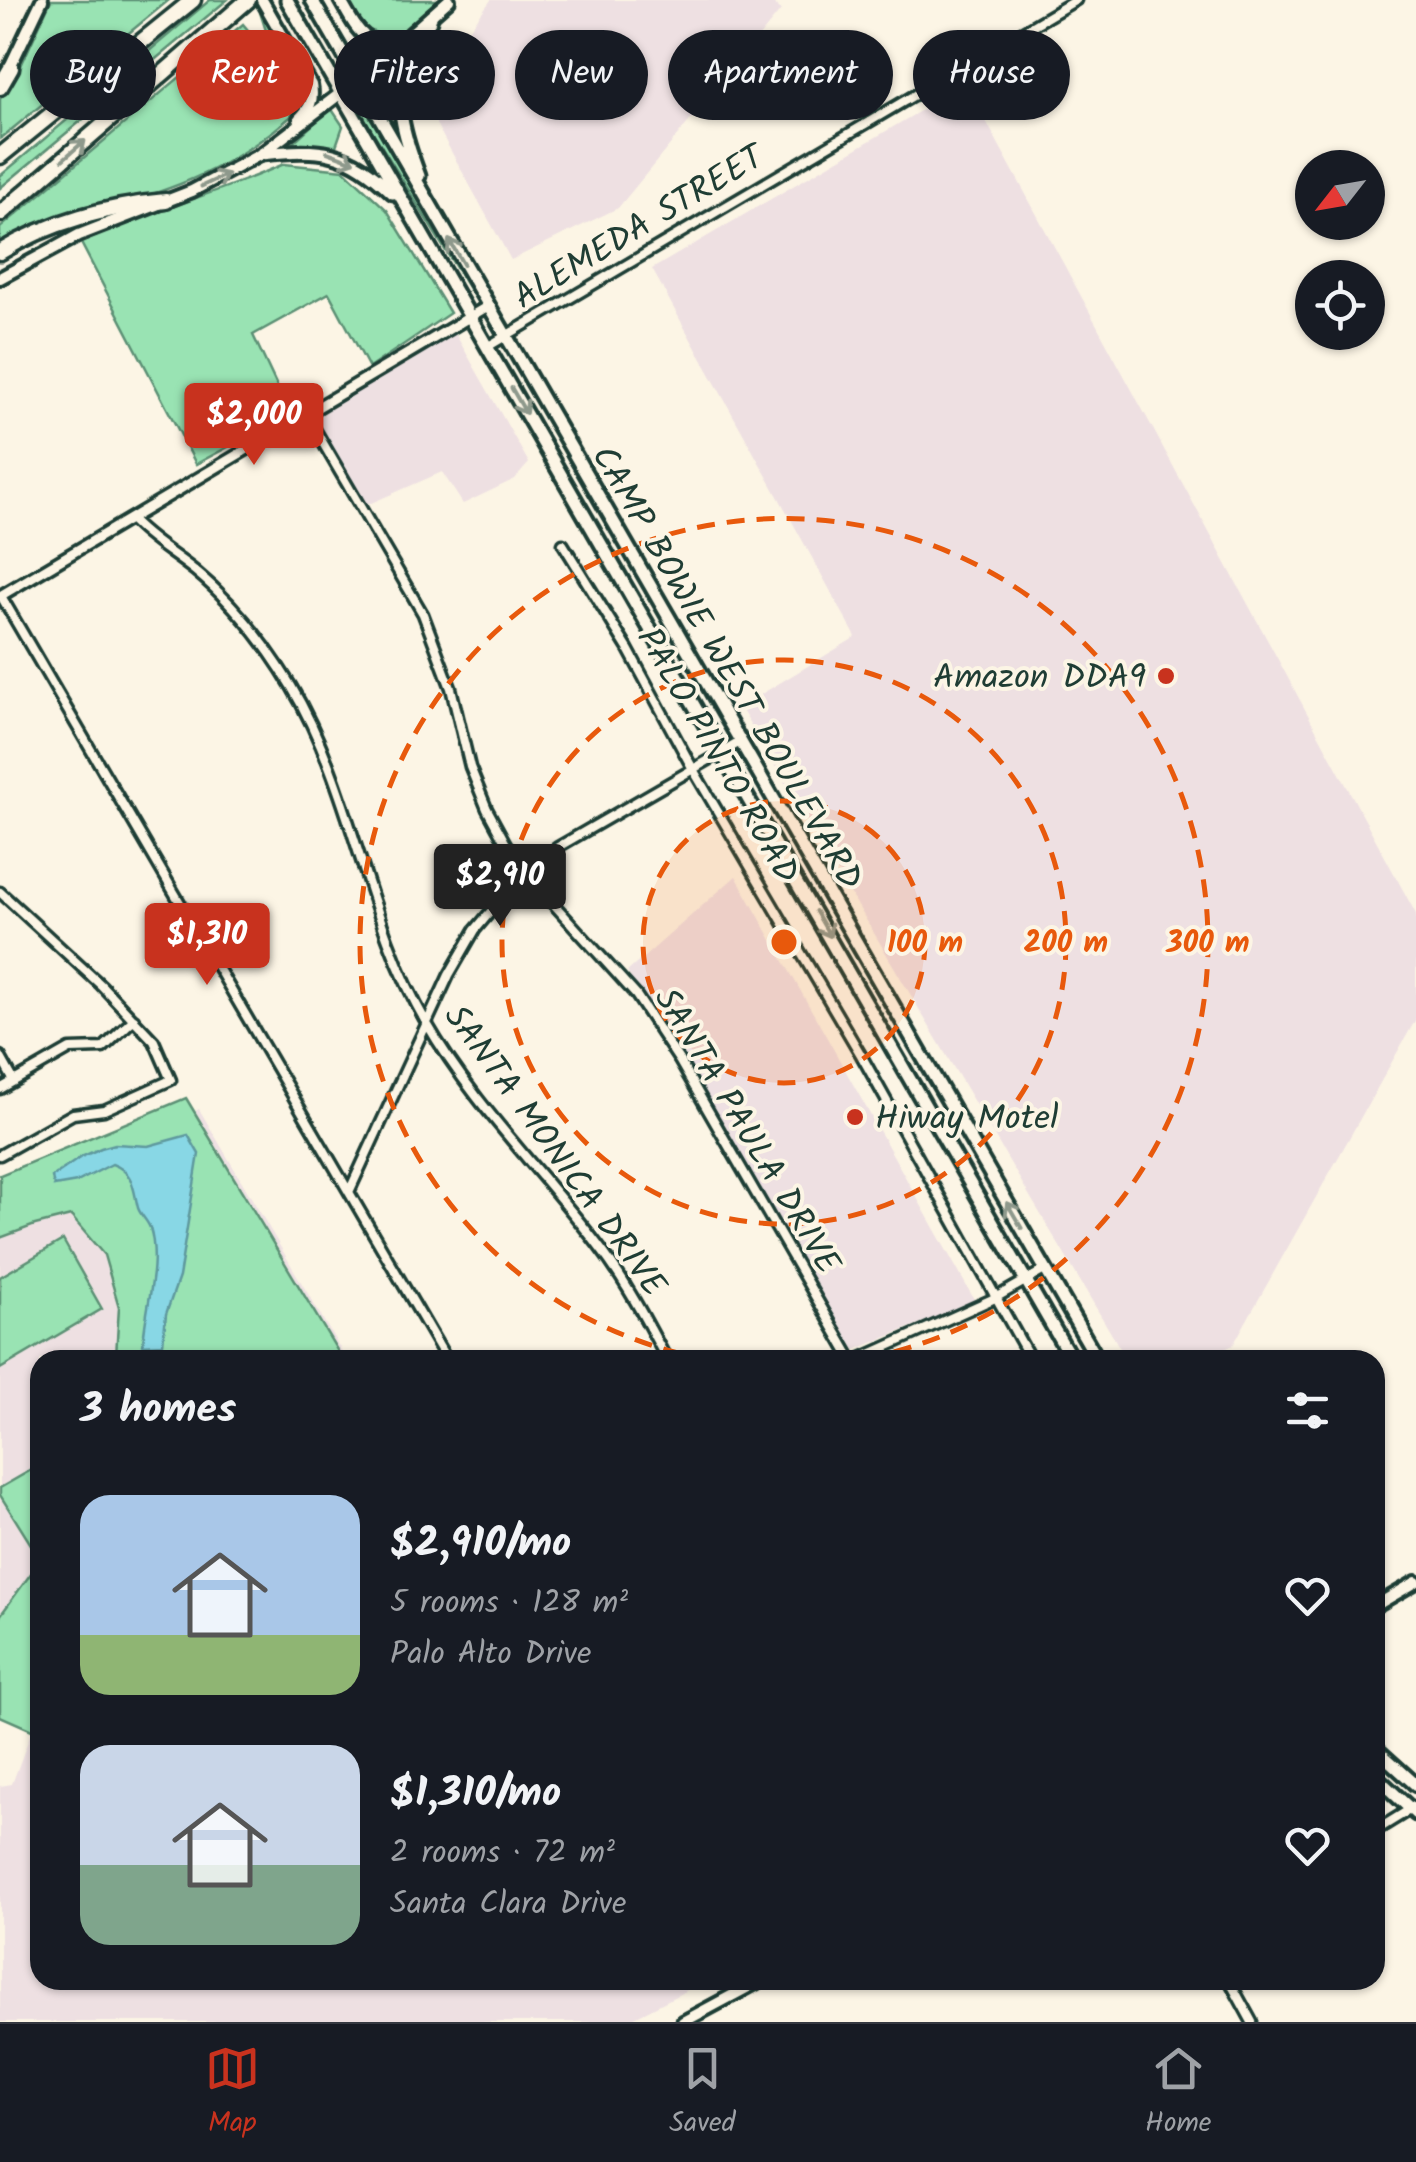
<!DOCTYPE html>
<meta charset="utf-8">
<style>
body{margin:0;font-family:Kalam,sans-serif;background:#20242c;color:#f1f3f6;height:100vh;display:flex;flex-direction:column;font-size:38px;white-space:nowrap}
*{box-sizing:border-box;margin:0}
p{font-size:32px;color:#9ea1a6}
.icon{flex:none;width:55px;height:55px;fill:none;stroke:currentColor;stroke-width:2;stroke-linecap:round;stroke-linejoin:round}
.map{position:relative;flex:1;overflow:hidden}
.panel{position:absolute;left:30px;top:1350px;width:1355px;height:640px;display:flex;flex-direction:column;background:#171b24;border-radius:30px;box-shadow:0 2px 8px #0004}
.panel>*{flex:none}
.banner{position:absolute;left:30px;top:30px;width:1358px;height:90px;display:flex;gap:20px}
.needle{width:65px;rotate:239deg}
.fabs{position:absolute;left:1295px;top:150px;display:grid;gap:20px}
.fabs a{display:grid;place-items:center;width:90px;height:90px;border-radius:50%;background:#171b24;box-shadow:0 2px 8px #0004;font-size:50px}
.price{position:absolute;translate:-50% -85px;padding:0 22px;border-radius:10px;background:#c8321e;color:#fff;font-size:32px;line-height:65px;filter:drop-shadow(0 2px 5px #0008)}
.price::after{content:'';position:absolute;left:50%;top:60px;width:30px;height:22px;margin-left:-15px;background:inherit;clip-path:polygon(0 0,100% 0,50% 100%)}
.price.on{background:#222;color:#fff}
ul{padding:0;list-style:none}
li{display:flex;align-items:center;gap:30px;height:250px;padding:0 50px}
li span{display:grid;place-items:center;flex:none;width:280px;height:200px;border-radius:30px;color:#555}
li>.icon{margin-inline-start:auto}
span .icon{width:120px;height:120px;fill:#fffc;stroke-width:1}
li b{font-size:42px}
h2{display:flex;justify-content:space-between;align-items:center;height:120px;padding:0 50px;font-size:42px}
.chip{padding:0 35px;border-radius:45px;background:#171b24;box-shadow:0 2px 8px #0004;font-size:35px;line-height:90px}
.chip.on{background:#c8321e;color:#fff}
.tabs{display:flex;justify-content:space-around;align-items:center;height:140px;border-top:2px solid #363941;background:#171b24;font-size:28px;color:#9ea1a6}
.tabs a{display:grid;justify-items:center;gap:5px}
.tabs .on{color:#c8321e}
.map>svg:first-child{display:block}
.built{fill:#eee0e2}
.green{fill:#99e3b3;stroke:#5c9074;stroke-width:2.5}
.water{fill:#88d7e5;stroke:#5e999e;stroke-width:2.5}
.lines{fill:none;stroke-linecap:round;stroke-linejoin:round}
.minor-casing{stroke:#1f3d34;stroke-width:15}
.tertiary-casing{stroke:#1f3d34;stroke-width:16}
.secondary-casing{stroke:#1f3d34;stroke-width:18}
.primary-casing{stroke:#1f3d34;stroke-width:19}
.motorway-casing{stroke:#1f3d34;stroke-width:21}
.minor{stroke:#fcf5e5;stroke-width:8}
.tertiary{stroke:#fcf5e5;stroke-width:9}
.secondary{stroke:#fcf5e5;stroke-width:10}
.primary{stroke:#fcf5e5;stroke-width:11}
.motorway{stroke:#fcf5e5;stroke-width:14}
.oneway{stroke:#8e998c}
.ring{fill:none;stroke:#e8590c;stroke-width:5;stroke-dasharray:18 12}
.poi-dot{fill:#c8321e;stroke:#fcf5e5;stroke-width:4}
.labels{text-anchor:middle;stroke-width:8;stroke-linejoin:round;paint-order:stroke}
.street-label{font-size:35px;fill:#1f3d34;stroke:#fcf5e5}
.poi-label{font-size:35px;fill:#1f3d34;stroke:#fcf5e5;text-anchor:end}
.centre{fill:#e8590c;stroke:#fcf5e5;stroke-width:5}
.ring-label{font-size:30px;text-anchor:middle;font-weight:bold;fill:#e8590c;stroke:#fcf5e5;stroke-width:8;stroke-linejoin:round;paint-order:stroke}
</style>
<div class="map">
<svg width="1416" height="2022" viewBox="0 0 1416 2022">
<rect width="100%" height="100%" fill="#fcf5e5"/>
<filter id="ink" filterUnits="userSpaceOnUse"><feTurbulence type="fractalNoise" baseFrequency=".01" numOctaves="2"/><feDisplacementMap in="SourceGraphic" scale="20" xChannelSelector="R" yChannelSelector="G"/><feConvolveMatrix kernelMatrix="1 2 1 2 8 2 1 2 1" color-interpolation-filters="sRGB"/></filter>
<g filter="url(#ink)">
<path class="built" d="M491,0H770L781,10L618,208L511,260L436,124L434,76Z
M966,84L1416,914V1019L1233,1345L1204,1360H1127L740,707L856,637L652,269Z
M452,328L529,463L515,479L463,504L442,472L362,507L306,414Z
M736,876L975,1301L855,1350L627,972Z
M199,1109L347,1360H40V1980H707L625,2022H0V1786L12,1784L32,1730L0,1710V1215Z"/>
<path class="green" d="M51,0H169L0,139V99L20,68Z
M210,0H227L0,188V176Z
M346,0H440C417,23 403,45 368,35Z
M260,12L306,87L304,105C249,155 202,180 130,201C99,210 64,214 33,226C22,230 11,239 0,246V228L243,24L263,48L269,40Z
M359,93L471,287V292L352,98Z
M331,108L343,126L336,146H289Z
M284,164L344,170L387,210L450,313L369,368L329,293L253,335L290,414L196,464L81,243C146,212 217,194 284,164Z
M186,1098L343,1360H120L116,1355L119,1307L104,1255L71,1216L35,1225L0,1238V1175Z
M63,1240L102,1309L0,1369V1277Z
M40,1465V1552L37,1554L0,1495V1488Z
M40,1561V1726L32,1730L0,1716V1616Z"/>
<path class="water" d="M188,1135L199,1154L179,1277L166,1314L163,1344L143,1345C145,1308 161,1264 150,1228C147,1220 141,1216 138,1208C133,1188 134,1172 112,1164L77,1182L54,1186L52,1177L81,1157L101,1148L115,1144L148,1146Z"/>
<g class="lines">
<defs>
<path id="minor" d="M487,347L1076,0
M306,414L423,614L451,688L470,767L487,809L506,844L549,899L636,995L679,1060L852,1360
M130,519C149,540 173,553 195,571C234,603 265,643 291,686C353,790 365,917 426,1022C473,1104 540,1169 597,1244C625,1280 646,1320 667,1360
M563,544L628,649L694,771L861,1055L1031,1360
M1,596L447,1360
M0,892L101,985L154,1041L171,1080L104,1110L73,1114L0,1155
M0,1056L14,1081
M0,1089L70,1049L103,1048L134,1019
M349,1192L449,975L475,930L497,904L527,871L558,847L740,742
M857,1360L995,1298L1046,1269
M1375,1831L1414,1807
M1229,1980L1252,2022"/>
<path id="tertiary" d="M0,596L488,306"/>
<path id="secondary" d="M262,0L311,85C314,100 310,108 299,119
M340,0C358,31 362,46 402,43
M8,71L42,0
M0,278L79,235L192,191L261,154L358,80L449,0
M1375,1606L1416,1582
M683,2022L761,1980"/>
<path id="primary" d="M287,0L1072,1360
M312,0L1098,1360
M261,154C322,148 347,149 393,193
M419,176C405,139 391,98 408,59C414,44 428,32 431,17
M1375,1748L1416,1785
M1375,1776L1416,1814"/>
<path id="motorway" d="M0,87L11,68
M0,156L193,0
M0,214L248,0
M0,252C49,222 109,206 166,201"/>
</defs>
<use href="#minor" class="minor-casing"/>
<use href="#tertiary" class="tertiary-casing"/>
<use href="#secondary" class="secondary-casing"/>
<use href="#primary" class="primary-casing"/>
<use href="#motorway" class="motorway-casing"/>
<use href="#minor" class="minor"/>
<use href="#tertiary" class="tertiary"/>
<use href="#secondary" class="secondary"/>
<use href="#primary" class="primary"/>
<use href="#motorway" class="motorway"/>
</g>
<defs><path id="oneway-shaft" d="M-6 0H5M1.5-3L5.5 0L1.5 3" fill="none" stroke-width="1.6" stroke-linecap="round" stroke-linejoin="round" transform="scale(2.5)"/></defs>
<g class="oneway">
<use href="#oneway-shaft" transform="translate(74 150) rotate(-41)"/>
<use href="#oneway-shaft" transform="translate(341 157) rotate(20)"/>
<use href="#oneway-shaft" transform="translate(215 180) rotate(-25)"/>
<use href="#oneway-shaft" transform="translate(456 252) rotate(-120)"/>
<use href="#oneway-shaft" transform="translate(519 401) rotate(60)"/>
<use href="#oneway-shaft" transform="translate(823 924) rotate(60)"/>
<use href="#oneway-shaft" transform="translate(1014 1215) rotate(-120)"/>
</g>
</g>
<circle cx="784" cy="942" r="141" fill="#e8590c" fill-opacity=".12"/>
<g class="ring">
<circle cx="784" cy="942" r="141"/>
<circle cx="784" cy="942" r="282"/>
<path d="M710 1360A424 424 0 1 1 858 1360"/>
</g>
<g class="poi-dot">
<circle cx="1166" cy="676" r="10"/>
<circle cx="855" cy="1117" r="10"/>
</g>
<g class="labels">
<g class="street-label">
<text transform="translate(638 226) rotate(-31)" y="12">ALEMEDA STREET</text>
<text transform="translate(728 667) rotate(60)" y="12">CAMP BOWIE WEST BOULEVARD</text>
<text transform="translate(719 755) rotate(60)" y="12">PALO PINTO ROAD</text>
<text transform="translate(748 1130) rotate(59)" y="12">SANTA PAULA DRIVE</text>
<text transform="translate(556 1150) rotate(54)" y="12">SANTA MONICA DRIVE</text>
</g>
<g class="poi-label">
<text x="1146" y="688">Amazon DDA9</text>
<text x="875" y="1129" text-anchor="start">Hiway Motel</text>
</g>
</g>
<circle cx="784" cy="942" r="15" class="centre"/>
<g class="ring-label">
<text x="925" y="952">100 m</text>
<text x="1066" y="952">200 m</text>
<text x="1208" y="952">300 m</text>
</g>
</svg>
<div class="fabs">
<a><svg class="needle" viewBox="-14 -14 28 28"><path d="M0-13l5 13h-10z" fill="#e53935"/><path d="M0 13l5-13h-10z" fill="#9ea1a6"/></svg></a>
<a><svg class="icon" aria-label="locate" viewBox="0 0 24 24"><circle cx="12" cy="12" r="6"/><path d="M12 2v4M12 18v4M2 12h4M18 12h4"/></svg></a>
</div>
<b class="price" style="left:254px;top:468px">$2,000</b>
<b class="price on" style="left:500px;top:929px">$2,910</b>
<b class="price" style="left:207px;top:988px">$1,310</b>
<div class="banner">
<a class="chip">Buy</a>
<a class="chip on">Rent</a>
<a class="chip">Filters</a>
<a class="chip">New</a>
<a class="chip">Apartment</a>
<a class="chip">House</a>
</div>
<section class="panel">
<h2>3 homes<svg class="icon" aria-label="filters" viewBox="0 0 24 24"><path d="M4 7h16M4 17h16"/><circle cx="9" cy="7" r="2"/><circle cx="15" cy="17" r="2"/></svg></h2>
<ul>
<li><span style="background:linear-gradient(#a9c7e8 70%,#8fb573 0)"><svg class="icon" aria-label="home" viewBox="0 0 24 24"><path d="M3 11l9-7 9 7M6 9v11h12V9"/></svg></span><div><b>$2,910/mo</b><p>5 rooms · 128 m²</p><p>Palo Alto Drive</p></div><svg class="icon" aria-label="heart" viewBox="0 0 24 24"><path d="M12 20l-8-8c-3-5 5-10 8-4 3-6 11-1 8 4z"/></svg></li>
<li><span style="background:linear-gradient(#c9d6e8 60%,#7fa58c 0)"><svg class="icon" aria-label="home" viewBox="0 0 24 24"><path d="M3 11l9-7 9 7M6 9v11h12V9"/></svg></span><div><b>$1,310/mo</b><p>2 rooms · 72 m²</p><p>Santa Clara Drive</p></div><svg class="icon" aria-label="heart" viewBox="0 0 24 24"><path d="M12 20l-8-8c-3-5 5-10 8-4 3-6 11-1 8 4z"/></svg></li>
</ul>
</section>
</div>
<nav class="tabs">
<a class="on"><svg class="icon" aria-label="map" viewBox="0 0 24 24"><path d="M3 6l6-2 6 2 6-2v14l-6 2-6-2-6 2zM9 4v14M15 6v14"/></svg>Map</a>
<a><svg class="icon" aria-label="saved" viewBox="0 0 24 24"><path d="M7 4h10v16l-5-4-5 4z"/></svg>Saved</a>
<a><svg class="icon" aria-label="home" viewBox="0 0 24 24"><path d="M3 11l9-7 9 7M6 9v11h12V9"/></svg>Home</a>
</nav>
